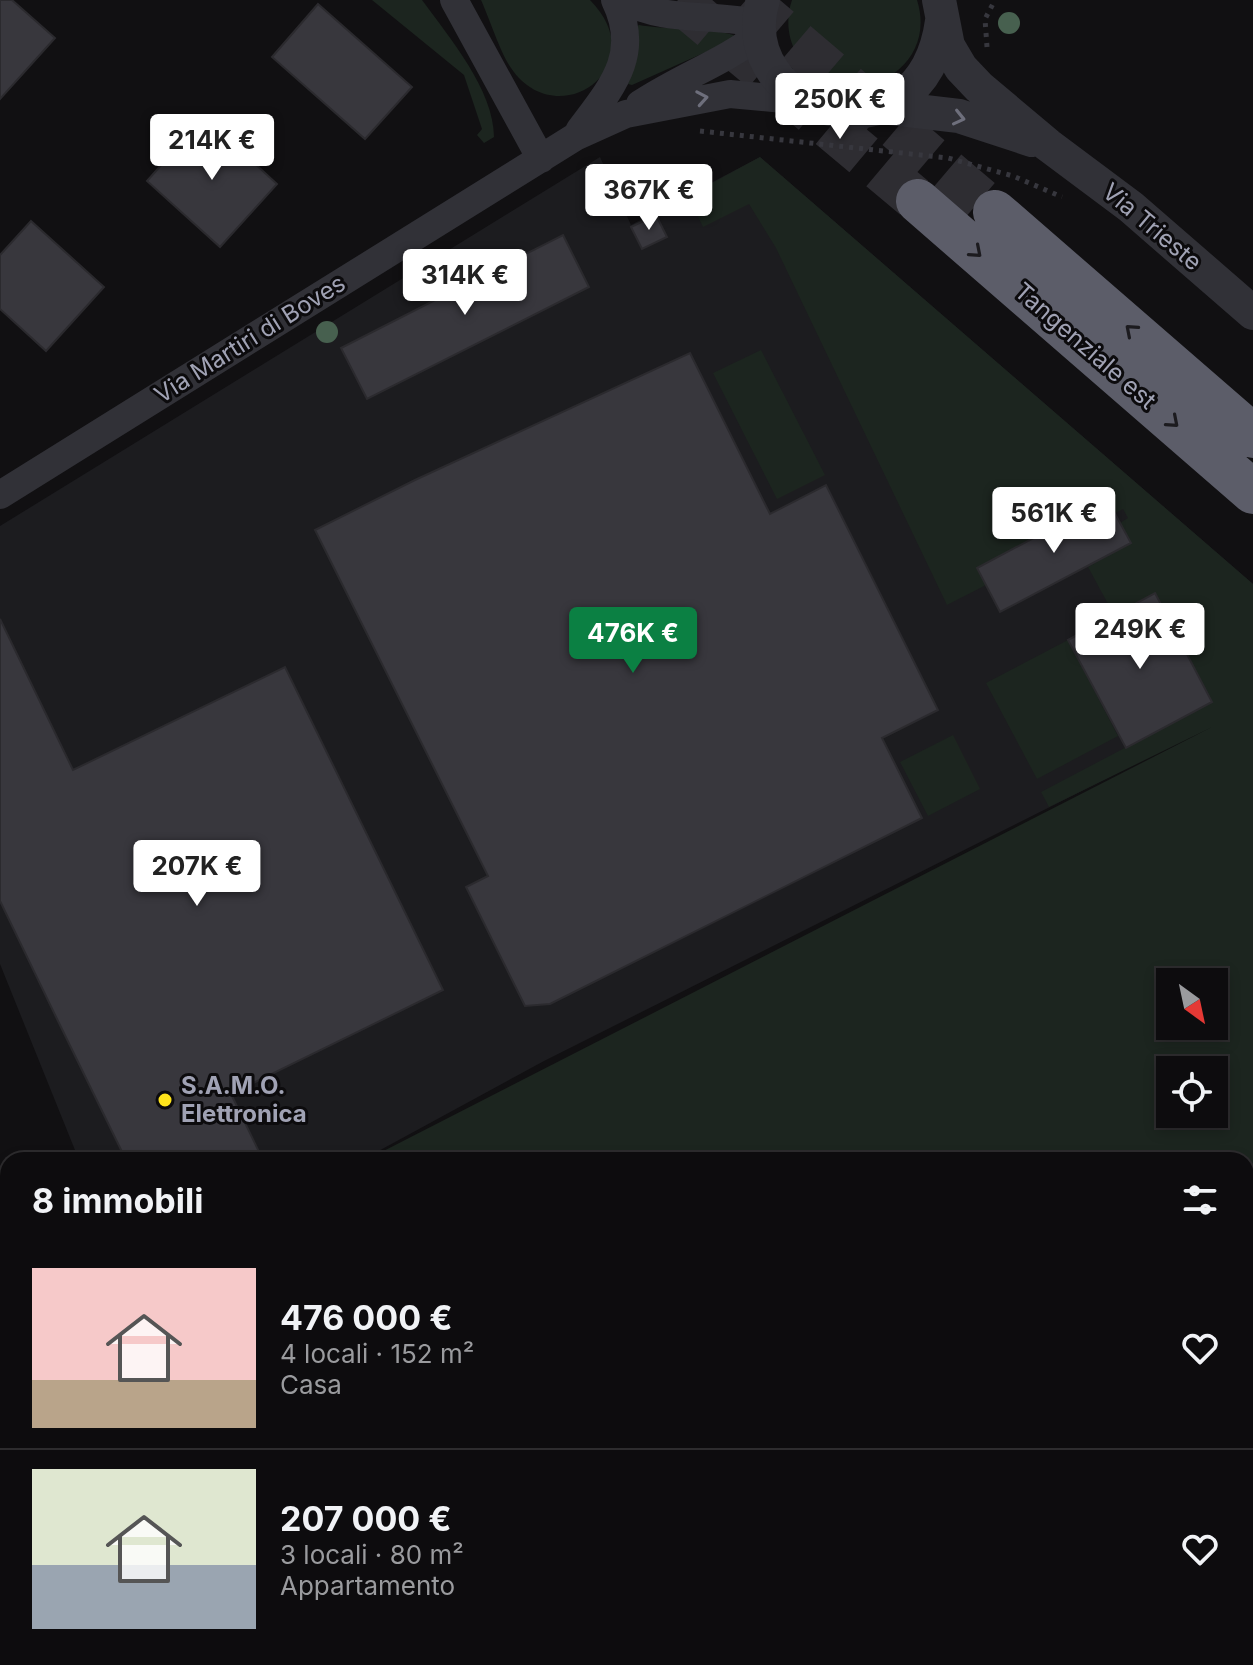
<!DOCTYPE html>
<html lang="it">
<meta charset="utf-8">
<style>
body{margin:0;font-family:Inter,sans-serif;background:#161517;color:#f1f3f6;height:100vh;display:flex;flex-direction:column;font-size:30px;white-space:nowrap}
*{box-sizing:border-box;margin:0}
p{font-size:26px;color:#9a9b9e}
.icon{flex:none;width:44px;height:44px;fill:none;stroke:currentColor;stroke-width:2;stroke-linecap:round;stroke-linejoin:round}
.map{position:relative;flex:1;overflow:hidden}
.drawer{position:absolute;left:0px;top:1152px;width:1254px;height:514px;display:flex;flex-direction:column;background:#0d0c0e;border-radius:24px 24px 0 0;box-shadow:0 4px 12px #0003,0 0 0 2px #2d2c2e}
.drawer>*{flex:none}
.needle{width:52px;rotate:147deg}
.fabs{position:absolute;left:1156px;top:968px;display:grid;gap:16px}
.fabs a{display:grid;place-items:center;width:72px;height:72px;border-radius:0px;background:#0d0c0e;box-shadow:0 4px 12px #0003,0 0 0 2px #2d2c2e;font-size:40px}
.price{position:absolute;translate:-50% -68px;padding:0 18px;border-radius:8px;background:#fff;color:#222;font-size:26px;line-height:52px;filter:drop-shadow(0 2px 4px #0008)}
.price::after{content:'';position:absolute;left:50%;top:48px;width:24px;height:18px;margin-left:-12px;background:inherit;clip-path:polygon(0 0,100% 0,50% 100%)}
.price.active{background:#0b8043;color:#fff}
ul{padding:0;list-style:none}
li{display:flex;align-items:center;gap:24px;height:200px;padding:0 32px}
li+li{border-top:2px solid #2d2c2e}
li span{display:grid;place-items:center;flex:none;width:224px;height:160px;border-radius:0px;color:#555}
li>.icon{margin-inline-start:auto}
span .icon{width:96px;height:96px;fill:#fffc;stroke-width:1}
li b{font-size:34px}
h2{display:flex;justify-content:space-between;align-items:center;height:96px;padding:0 32px;font-size:34px}
.map>svg:first-child{display:block}
.built{fill:#1c1c1f}
.green{fill:#1c251f;fill-rule:evenodd}
.building{fill:#38373d;stroke:#2b2a2e;stroke-width:2}
.lines{fill:none;stroke-linecap:round;stroke-linejoin:round}
.motorway-tunnel{stroke:#2e2d32;stroke-width:44;stroke-dasharray:44 22;stroke-linecap:butt}
.path{stroke:#37373e;stroke-width:5;stroke-dasharray:4 6;stroke-linecap:butt}
.minor{stroke:#313137;stroke-width:28}
.tertiary{stroke:#313137;stroke-width:34}
.motorway{stroke:#5c5d69;stroke-width:44}
.tree{fill:#47604f}
.oneway{stroke:#6e6f7c}
.oneway2{stroke:#1c1b1f}
.poi-dot{fill:#ffe41b;stroke:#0c0b0d;stroke-width:3}
.labels{text-anchor:middle;stroke-width:6;stroke-linejoin:round;paint-order:stroke}
.street-label{font-size:24px;fill:#a0a2b4;stroke:#0c0b0d}
.poi-label{font-size:24px;font-weight:bold;fill:#a0a2b4;stroke:#0c0b0d;text-anchor:start}
</style>
<div class="map">
<svg width="1253" height="1665" viewBox="0 0 1253 1665">
<rect width="100%" height="100%" fill="#111012"/>
<path class="built" d="M600,157L631,225L760,157L1253,584V705L544,1061L362,1160H79L0,964V526Z"/>
<path class="green" d="M372,0H422C449,37 494,90 494,137L484,143L477,135L482,129L464,75Z
M481,0H590C656,67 557,136 511,68C500,52 490,20 481,0Z
M792,0H917C941,75 840,121 797,54C787,38 786,17 792,0Z
M639,25C659,29 725,29 735,36L717,47L632,85L628,84L637,58L636,27Z
M760,157L1253,584V1657L1235,1665H426L423,1658H1246V1160H366L1212,727L1049,807L1041,792L1212,702L1155,594L1114,615L1088,567L1130,543L1120,523L1128,518L1123,509L1115,513L1107,499L978,567L986,585L947,605L776,248L749,204L703,227L688,196ZM1170,982H1214V1026H1170ZM1170,1070H1214V1114H1170Z
M761,350L825,475L777,499L713,373Z
M1068,640L1118,736L1037,779L986,683Z
M953,735L980,789L928,816L900,762Z"/>
<path class="building" d="M0,0H12L55,38L0,99Z
M318,4L412,87L365,139L272,57Z
M204,117L277,184L220,247L147,181Z
M656,215L667,237L642,249L631,227Z
M31,221L104,287L46,351L0,309V255Z
M563,235L589,287L367,399L341,348Z
M690,353L770,514L826,485L938,710L882,738L922,818L550,1004L525,1006L466,887L488,876L315,530L415,480Z
M1107,499L1131,543L1000,612L977,568Z
M1155,593L1212,702L1126,748L1068,640Z
M0,619L73,770L285,667L443,990L231,1094L263,1160H126L58,1021L0,901Z"/>
<g class="lines">
<path class="motorway-tunnel" d="M678,0L918,201
M746,0L995,212"/>
<path class="path" d="M987,47L985,19L995,0
M700,131L948,158L1013,176L1062,197
M1246,1341L1253,1338
M626,1665L638,1658"/>
<path class="minor" d="M454,0L541,159
M624,0C665,23 715,13 760,24
M640,104C679,78 722,63 761,34
M579,131C611,88 642,55 615,0
M0,495L575,137L626,114L730,94L804,101
M219,1665L231,1658"/>
<path class="tertiary" d="M763,0C729,113 921,172 942,21
M939,0L948,46L961,68L979,87L1048,145L1131,207L1253,313
M882,107L959,116L1032,140"/>
<path class="motorway" d="M918,201L1253,492
M995,212L1253,436"/>
</g>
<g class="tree">
<circle cx="1009" cy="23" r="11"/>
<circle cx="327" cy="332" r="11"/>
</g>
<defs><path id="oneway-chevron" d="M-2-3.5L2.5 0L-2 3.5" fill="none" stroke-width="1.6" stroke-linecap="round" stroke-linejoin="round" transform="scale(2)"/></defs>
<g class="oneway">
<use href="#oneway-chevron" transform="translate(702 98) rotate(-10)"/>
<use href="#oneway-chevron" transform="translate(959 118) rotate(13)"/>
</g>
<g class="oneway2">
<use href="#oneway-chevron" transform="translate(976 252) rotate(41)"/>
<use href="#oneway-chevron" transform="translate(1131 330) rotate(-139)"/>
<use href="#oneway-chevron" transform="translate(1173 422) rotate(41)"/>
</g>
<circle class="poi-dot" cx="165" cy="1100" r="8"/>
<g class="labels">
<g class="street-label">
<text transform="translate(1152 227) rotate(40)" y="8">Via Trieste</text>
<text transform="translate(250 339) rotate(-32)" y="8">Via Martiri di Boves</text>
<text transform="translate(1085 346) rotate(41)" y="8">Tangenziale est</text>
</g>
<g class="poi-label">
<text x="181" y="1094">S.A.M.O.<tspan x="181" dy="28">Elettronica</tspan></text>
</g>
</g>
</svg>
<div class="fabs">
<a><svg class="needle" viewBox="-14 -14 28 28"><path d="M0-13l5 13h-10z" fill="#e53935"/><path d="M0 13l5-13h-10z" fill="#9a9b9e"/></svg></a>
<a><svg class="icon" aria-label="locate" viewBox="0 0 24 24"><circle cx="12" cy="12" r="6"/><path d="M12 2v4M12 18v4M2 12h4M18 12h4"/></svg></a>
</div>
<b class="price" style="left:840px;top:141px">250K €</b>
<b class="price" style="left:212px;top:182px">214K €</b>
<b class="price" style="left:649px;top:232px">367K €</b>
<b class="price" style="left:465px;top:317px">314K €</b>
<b class="price" style="left:1054px;top:555px">561K €</b>
<b class="price" style="left:1140px;top:671px">249K €</b>
<b class="price active" style="left:633px;top:675px">476K €</b>
<b class="price" style="left:197px;top:908px">207K €</b>
<section class="drawer">
<h2>8 immobili<svg class="icon" aria-label="filters" viewBox="0 0 24 24"><path d="M4 7h16M4 17h16"/><circle cx="9" cy="7" r="2"/><circle cx="15" cy="17" r="2"/></svg></h2>
<ul>
<li><span style="background:linear-gradient(#f6c9c9 70%,#b9a48a 0)"><svg class="icon" aria-label="home" viewBox="0 0 24 24"><path d="M3 11l9-7 9 7M6 9v11h12V9"/></svg></span><div><b>476 000 €</b><p>4 locali · 152 m²</p><p>Casa</p></div><svg class="icon" aria-label="heart" viewBox="0 0 24 24"><path d="M12 20l-8-8c-3-5 5-10 8-4 3-6 11-1 8 4z"/></svg></li>
<li><span style="background:linear-gradient(#dfe7d0 60%,#9aa5b1 0)"><svg class="icon" aria-label="home" viewBox="0 0 24 24"><path d="M3 11l9-7 9 7M6 9v11h12V9"/></svg></span><div><b>207 000 €</b><p>3 locali · 80 m²</p><p>Appartamento</p></div><svg class="icon" aria-label="heart" viewBox="0 0 24 24"><path d="M12 20l-8-8c-3-5 5-10 8-4 3-6 11-1 8 4z"/></svg></li>
</ul>
</section>
</div>
